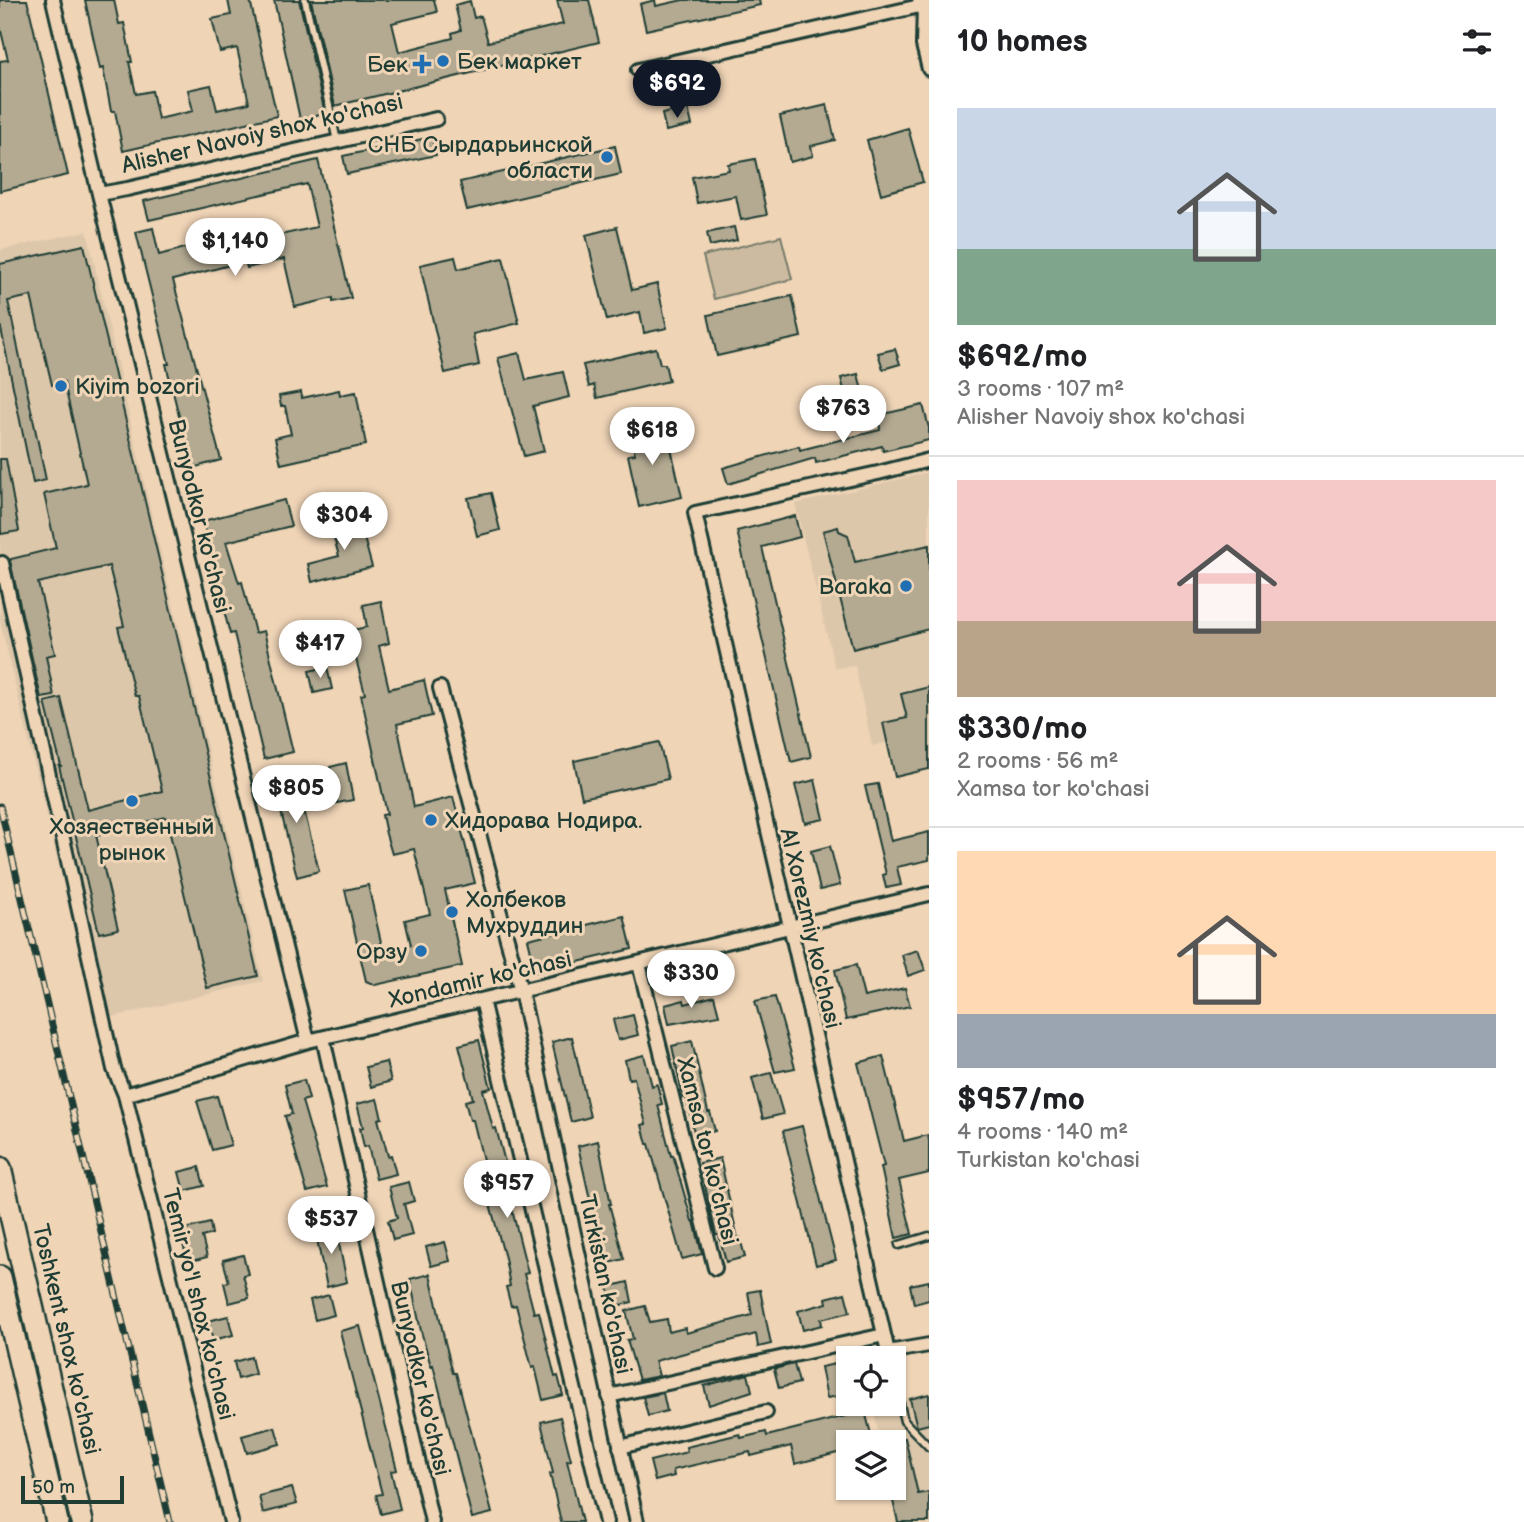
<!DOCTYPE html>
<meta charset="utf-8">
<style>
body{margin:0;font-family:"Balsamiq Sans",sans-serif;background:#f6f6f6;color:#202124;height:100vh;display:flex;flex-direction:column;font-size:26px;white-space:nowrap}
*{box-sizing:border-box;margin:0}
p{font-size:23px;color:#757577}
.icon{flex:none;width:38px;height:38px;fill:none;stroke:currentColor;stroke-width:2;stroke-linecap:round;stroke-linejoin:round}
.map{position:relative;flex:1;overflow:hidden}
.details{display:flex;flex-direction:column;background:#fff;width:595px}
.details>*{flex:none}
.fabs{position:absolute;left:836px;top:1346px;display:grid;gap:14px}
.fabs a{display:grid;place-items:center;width:70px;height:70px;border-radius:0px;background:#fff;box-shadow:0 2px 5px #0004;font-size:35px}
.scale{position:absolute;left:21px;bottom:18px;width:103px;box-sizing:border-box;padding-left:7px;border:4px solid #1f3d34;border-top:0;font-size:19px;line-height:24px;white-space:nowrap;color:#1f3d34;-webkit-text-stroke:5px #efd4b6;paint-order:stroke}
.price{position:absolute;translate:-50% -60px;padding:0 16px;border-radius:24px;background:#fff;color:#222;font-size:23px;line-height:46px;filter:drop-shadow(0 2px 4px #0008)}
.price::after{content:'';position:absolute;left:50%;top:42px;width:21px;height:16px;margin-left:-10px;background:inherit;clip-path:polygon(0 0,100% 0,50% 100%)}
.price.selected{background:#111827;color:#fff}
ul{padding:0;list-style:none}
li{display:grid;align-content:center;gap:14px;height:371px;padding:0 28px}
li+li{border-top:2px solid #e0e0e0}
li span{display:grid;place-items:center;height:217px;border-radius:0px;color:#555}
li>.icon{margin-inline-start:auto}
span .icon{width:126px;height:126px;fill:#fffc;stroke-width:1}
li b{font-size:30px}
h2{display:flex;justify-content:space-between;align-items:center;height:84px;padding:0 28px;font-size:30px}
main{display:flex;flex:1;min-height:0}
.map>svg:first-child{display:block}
.built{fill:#ddc7ab}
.green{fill:#cdbba1;stroke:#767c6a;stroke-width:2}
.building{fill:#b4aa92;stroke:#1f3d34;stroke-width:2}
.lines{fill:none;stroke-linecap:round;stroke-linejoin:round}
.lane-casing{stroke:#1f3d34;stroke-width:11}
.street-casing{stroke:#1f3d34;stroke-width:18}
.secondary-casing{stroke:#1f3d34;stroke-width:23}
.highway-casing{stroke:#1f3d34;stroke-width:26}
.lane{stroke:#efd4b6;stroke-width:6}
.street{stroke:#efd4b6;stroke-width:12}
.secondary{stroke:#efd4b6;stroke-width:18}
.highway{stroke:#efd4b6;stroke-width:21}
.rail-casing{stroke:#1f3d34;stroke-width:7}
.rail{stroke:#efd4b6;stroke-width:4.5;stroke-dasharray:13;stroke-linecap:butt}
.poi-dot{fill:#1f6fb2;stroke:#efd4b6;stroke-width:2.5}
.labels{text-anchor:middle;stroke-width:6;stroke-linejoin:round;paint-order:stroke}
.poi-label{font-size:23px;fill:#1f3d34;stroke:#efd4b6;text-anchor:start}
.street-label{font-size:23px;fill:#1f3d34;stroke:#efd4b6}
</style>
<main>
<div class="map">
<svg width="929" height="1522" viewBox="0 0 929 1522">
<rect width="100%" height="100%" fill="#efd4b6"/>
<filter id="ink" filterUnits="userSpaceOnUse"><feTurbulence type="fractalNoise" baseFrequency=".0143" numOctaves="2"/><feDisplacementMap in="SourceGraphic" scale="14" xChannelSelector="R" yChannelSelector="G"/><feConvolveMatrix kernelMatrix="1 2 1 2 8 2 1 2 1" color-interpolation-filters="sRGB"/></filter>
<g filter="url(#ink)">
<path class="built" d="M87,231L153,521L263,981L96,1021L0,621V250Z
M929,472V732L872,746L855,666L835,668L795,504Z
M929,1392V1522H898L890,1488H894V1442H880L873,1406L894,1404V1401Z"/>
<path class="green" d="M781,236L792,279L714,299L703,256Z"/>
<path class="building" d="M0,0H27L68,175L0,191V61L8,60L0,27Z
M85,0H114L119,24L124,23L132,62H129L136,94L152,91L158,119L193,111L188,90L211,85L217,110L249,103L237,48L220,52L212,19L231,15L228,0H250L277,116L123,151L115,111H111L103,68L100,69Z
M274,0H299L324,109H321L322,114L300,119Z
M311,0H434L437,12L392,23L399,52L453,38L452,33L461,30L455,5L470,1L474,18L481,16L488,42L563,24L557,0H589L599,42L335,106Z
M655,0L656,6L683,0H759L760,5L646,30L640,4Z
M827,105L835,140L811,146L813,156L790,162L780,116Z
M688,108L692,125L666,131L662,114Z
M908,128L923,182L881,194L867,140Z
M432,137L436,155L347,174L343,156Z
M615,146L621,174L467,210L460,182Z
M755,159L767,215L741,220L736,196L697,203L692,177L729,170L728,164Z
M318,160L351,298L333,302V298L295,307L284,259L247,268L245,261L173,280L221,460L192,468L166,364H169L136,232L153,228L159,255L237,234L239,244L317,227L307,184L149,220L144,201Z
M617,227L632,290L657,284L667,328L644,333L640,312L607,320L586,235Z
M734,227L737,240L710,246L707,233Z
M84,245L258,976L207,988L166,817L96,835L118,929L99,933L59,766H61L45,702L61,698L88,810L162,791L139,696H135L118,627L124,626L109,566L38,583L55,654L46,656L54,696L41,698L10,561L11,559L56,548L44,494L87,484L64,382L52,385L31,296L8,301L46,480L33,483L0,324V264Z
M455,257L458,269L503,258L519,323L473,334L479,365L445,373L420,265Z
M792,296L801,337L717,356L708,315Z
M656,348L660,364H665L669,381L597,398L594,385L589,387L583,365Z
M895,349L900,364L883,369L878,353Z
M519,353L526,380L563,372L569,397L533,406L544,451L524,456L498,358Z
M858,374L862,390L845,394L841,378Z
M339,390L340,395L356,392L366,445L281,464L275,438L291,434L285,406H281L279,396L301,392L302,398Z
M923,405L929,428V440L883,451L882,446L816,463L815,458L728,484L723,468L799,446L800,450L880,430L879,415Z
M653,420L659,447L670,444L682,497L639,507L628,455L635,454L628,425Z
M0,459H6L19,531L1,534Z
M491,493L500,530L477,536L468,498Z
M284,500L291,526L226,542L239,583L242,582L255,633L264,631L293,752L264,759L234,633L230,634L210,556H212L203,521Z
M358,516L372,567L312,582L308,564L339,556L330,524Z
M795,516L800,537L762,547L811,757L791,762L737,531Z
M838,527L839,531L848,535L855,562L929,545V629L853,649L823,531Z
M381,601L389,643L379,646L389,689L424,680L432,716L397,724L414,807L453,797L475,883L445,890L462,966L375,985L366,981L345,890L368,885L383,951L411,945L405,920L430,914L414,849L392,854L386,834L382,815L387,814L361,695L365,694L354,651L352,648L323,654L320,637L367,627L363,605Z
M327,667L332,689L314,693L309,671Z
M929,687V769L895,777L883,723L907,718L901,694Z
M659,742L668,779L582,798L574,761Z
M346,763L353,800L337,803L330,767Z
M295,773L319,871L297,877L273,779Z
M815,780L824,819L805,823L795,785Z
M878,784L891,841L929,832V860L897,867L901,885L886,888L883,875L886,874L865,786Z
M830,846L840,885L820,890L811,851Z
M624,916L632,949L536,972L528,939Z
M918,950L925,970L908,976L902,955Z
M856,965L864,997L905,988L910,1006L846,1020L835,970Z
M714,996L719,1015L669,1024L665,1005L684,1000L685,1004Z
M775,997L795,1068L775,1072L755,1001Z
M633,1015L638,1035L618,1040L613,1020Z
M572,1037L590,1117L571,1122L552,1042Z
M479,1040L491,1088L483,1090L493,1129L496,1128L511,1185L506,1186L528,1273L524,1274L534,1313L539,1312L555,1377L558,1376L563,1395L543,1400L535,1367L532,1368L516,1305L511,1306L506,1287L510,1286L505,1258L488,1197L492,1196L473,1120H470L465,1101L473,1099L459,1045Z
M692,1041L708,1112H710L715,1131L695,1136L686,1097L683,1098L672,1046Z
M644,1055L652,1086L657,1084L662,1104L658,1105L671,1156L673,1155L692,1221H694L702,1254L682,1259L649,1144H647L642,1125L646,1124L634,1078L629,1079L625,1060Z
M883,1056L904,1141L928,1135L929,1141V1173L899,1180L912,1234L896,1238L881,1167L884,1166L858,1063Z
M386,1062L391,1081L371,1087L366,1067Z
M771,1073L783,1114L763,1119L752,1078Z
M304,1080L309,1099L302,1101L327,1187L307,1192L285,1116L292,1114L285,1085Z
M217,1096L231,1145L212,1150L197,1101Z
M377,1099L382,1118L378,1119L388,1156L391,1155L396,1174L376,1179L368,1146L364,1147L360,1128L363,1127L357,1104Z
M802,1126L836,1260L816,1265L783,1131Z
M598,1141L611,1204H609L624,1259L605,1264L591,1214L593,1213L578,1146Z
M720,1158L738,1239L740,1238L745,1257L726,1262L719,1235H716L700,1163Z
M199,1167L204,1186L184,1191L179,1172Z
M409,1182L414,1201L404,1204L412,1235L393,1240L388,1221L397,1218L389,1187Z
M210,1223L212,1234L202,1237L207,1257L188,1262L182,1241L176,1243L173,1232Z
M335,1225L347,1282L327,1287L315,1230Z
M445,1242L450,1261L431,1266L426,1247Z
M243,1255L248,1274L243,1275L249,1298L229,1303L224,1283L229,1282L223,1260Z
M430,1274L445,1342L453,1373H456L492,1513L472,1518L433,1365L431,1366L421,1331L410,1279Z
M929,1281V1300L914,1304L910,1285Z
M628,1282L632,1302L613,1307L608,1287Z
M760,1290L771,1344L758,1347L756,1334L655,1361L659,1376L639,1380L627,1340L633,1339L626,1311L645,1306L650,1322L667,1319L669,1332L685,1328L686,1333L752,1315L748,1292Z
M845,1293L850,1312L821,1319L822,1325L803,1330L798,1311L827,1303L826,1298Z
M329,1295L334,1315L315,1320L310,1300Z
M228,1316L233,1335L213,1340L208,1321Z
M360,1326L397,1470L391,1471L400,1509L381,1514L376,1495L382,1494L340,1331Z
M251,1357L255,1374L238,1379L234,1362Z
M849,1361V1394L827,1398L821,1367Z
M794,1364L799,1383L779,1388L774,1369Z
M748,1374L752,1391L709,1405L704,1386Z
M663,1393L667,1411L648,1416L643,1397Z
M929,1394V1424L917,1427L910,1399Z
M865,1411L873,1442H849V1450L795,1464L791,1446L751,1456L750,1452L673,1470L674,1476L655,1481L650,1461L687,1452L686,1447L740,1434L741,1438L766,1432L767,1436Z
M560,1417L571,1460L567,1461L582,1522H561L550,1474L553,1473L541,1422Z
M275,1427L280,1444L247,1453L242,1436Z
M905,1438L918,1494L929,1492V1522H898L893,1501L897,1500L894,1487V1440Z
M292,1488L297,1504L263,1513L259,1496Z"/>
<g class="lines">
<defs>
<path id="lane" d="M305,0L337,141
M899,1245L929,1236
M894,1379L904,1421L929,1447"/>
<path id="street" d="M53,0L99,194L308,1041
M924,5L923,45L929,69
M638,70L924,5
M99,194L127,189L436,119
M929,460L878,473L695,513L888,1352L929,1345
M2,563L114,1069L125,1095L231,1522
M440,688L521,991L637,1522
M639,964L715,1268
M482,1000L606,1522
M323,1038L432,1522
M125,1095L308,1041L929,894
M609,1396L884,1335
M620,1447L766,1412"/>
<path id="secondary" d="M923,0L924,5L929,4"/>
<path id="highway" d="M0,1168L82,1522
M0,1277L57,1522"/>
</defs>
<use href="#lane" class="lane-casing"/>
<use href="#street" class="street-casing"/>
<use href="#secondary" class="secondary-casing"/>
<use href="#highway" class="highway-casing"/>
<use href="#lane" class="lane"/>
<use href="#street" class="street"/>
<use href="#secondary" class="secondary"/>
<use href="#highway" class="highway"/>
<defs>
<path id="rail" d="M0,806L170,1522"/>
</defs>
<use href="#rail" class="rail-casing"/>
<use href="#rail" class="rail"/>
</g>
</g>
<g class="poi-dot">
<circle cx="443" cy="61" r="7"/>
<path d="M418.5 53.5h7v7h7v7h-7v7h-7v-7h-7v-7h7z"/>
<circle cx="607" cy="157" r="7"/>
<circle cx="61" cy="386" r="7"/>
<circle cx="906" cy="586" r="7"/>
<circle cx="132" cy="801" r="7"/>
<circle cx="431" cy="820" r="7"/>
<circle cx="452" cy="912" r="7"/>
<circle cx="421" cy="951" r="7"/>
</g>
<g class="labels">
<g class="poi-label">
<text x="457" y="69">Бек маркет</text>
<text x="408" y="72" text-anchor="end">Бек</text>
<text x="593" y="152" text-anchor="end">СНБ Сырдарьинской<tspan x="593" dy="26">области</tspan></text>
<text x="75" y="394">Kiyim bozori</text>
<text x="892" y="594" text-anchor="end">Baraka</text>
<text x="445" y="828">Хидорава Нодира.</text>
<text x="132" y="834" text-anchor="middle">Хозяественный<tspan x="132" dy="26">рынок</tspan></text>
<text x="466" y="907">Холбеков<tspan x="466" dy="26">Мухруддин</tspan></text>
<text x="407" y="959" text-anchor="end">Орзу</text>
</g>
<g class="street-label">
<text transform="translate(262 133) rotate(-13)" y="8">Alisher Navoiy shox ko'chasi</text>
<text transform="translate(200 516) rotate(76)" y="8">Bunyodkor ko'chasi</text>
<text transform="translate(811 928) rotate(77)" y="8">Al Xorezmiy ko'chasi</text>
<text transform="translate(480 979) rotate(-13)" y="8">Xondamir ko'chasi</text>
<text transform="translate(708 1151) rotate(76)" y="8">Xamsa tor ko'chasi</text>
<text transform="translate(606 1284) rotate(78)" y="8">Turkistan ko'chasi</text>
<text transform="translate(199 1304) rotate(76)" y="8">Temir yo'l shox ko'chasi</text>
<text transform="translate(67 1339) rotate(77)" y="8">Toshkent shox ko'chasi</text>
<text transform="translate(421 1378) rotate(77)" y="8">Bunyodkor ko'chasi</text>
</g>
</g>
</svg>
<div class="fabs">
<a><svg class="icon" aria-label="locate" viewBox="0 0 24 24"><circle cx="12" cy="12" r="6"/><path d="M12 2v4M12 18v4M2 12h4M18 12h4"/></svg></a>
<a><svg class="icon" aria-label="layers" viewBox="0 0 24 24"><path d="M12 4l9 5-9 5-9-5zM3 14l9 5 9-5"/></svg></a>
</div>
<div class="scale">50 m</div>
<b class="price selected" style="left:677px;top:120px">$692</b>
<b class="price" style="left:235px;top:278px">$1,140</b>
<b class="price" style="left:843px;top:445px">$763</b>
<b class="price" style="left:652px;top:467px">$618</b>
<b class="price" style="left:344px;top:552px">$304</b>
<b class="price" style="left:320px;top:680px">$417</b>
<b class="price" style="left:296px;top:825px">$805</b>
<b class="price" style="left:691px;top:1010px">$330</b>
<b class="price" style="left:507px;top:1220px">$957</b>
<b class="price" style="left:331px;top:1256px">$537</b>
</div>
<section class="details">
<h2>10 homes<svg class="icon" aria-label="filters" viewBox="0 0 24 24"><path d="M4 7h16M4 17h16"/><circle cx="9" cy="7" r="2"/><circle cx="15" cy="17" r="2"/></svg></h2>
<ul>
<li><span style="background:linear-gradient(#c9d6e8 65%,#7fa58c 0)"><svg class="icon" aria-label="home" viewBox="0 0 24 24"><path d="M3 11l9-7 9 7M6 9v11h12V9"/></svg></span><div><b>$692/mo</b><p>3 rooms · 107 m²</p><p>Alisher Navoiy shox ko'chasi</p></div></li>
<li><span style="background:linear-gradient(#f6c9c9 65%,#b9a48a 0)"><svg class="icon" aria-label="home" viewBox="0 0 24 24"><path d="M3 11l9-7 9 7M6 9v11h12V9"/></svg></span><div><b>$330/mo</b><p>2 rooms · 56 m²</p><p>Xamsa tor ko'chasi</p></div></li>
<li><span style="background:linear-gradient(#ffd9b3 75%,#9aa5b1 0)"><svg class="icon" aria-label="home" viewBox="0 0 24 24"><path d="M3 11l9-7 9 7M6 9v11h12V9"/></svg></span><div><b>$957/mo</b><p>4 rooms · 140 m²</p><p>Turkistan ko'chasi</p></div></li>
</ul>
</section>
</main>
